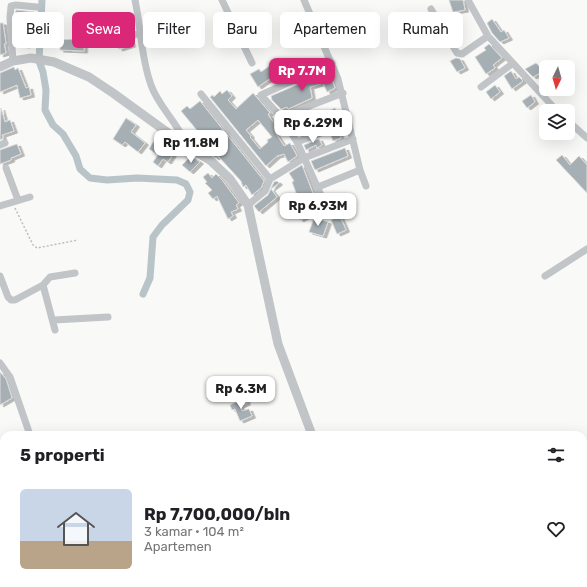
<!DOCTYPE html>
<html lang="id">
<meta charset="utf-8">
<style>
body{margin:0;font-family:Rubik,sans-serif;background:#f6f6f6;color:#202124;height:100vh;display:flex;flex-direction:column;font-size:15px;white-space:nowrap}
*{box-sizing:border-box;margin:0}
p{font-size:13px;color:#757577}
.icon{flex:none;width:22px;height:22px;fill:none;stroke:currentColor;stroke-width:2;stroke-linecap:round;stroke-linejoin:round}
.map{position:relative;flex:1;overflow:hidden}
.drawer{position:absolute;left:0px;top:431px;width:587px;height:156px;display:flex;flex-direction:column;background:#fff;border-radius:12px 12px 0 0;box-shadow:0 4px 16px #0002}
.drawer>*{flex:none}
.top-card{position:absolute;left:12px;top:12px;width:563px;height:36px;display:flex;gap:8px}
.needle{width:26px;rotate:185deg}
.tools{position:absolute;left:539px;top:60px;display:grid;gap:8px}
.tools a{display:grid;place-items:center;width:36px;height:36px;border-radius:6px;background:#fff;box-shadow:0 4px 16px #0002;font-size:20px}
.price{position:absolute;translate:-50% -34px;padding:0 9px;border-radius:8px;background:#fff;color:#222;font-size:13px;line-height:26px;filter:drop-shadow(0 1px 2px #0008)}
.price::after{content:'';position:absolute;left:50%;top:24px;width:12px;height:9px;margin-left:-6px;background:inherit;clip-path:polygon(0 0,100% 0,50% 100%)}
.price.active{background:#db2777;color:#fff}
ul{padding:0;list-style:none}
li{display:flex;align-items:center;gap:12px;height:100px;padding:0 20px}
li span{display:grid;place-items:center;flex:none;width:112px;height:80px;border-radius:6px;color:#555}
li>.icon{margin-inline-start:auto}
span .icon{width:48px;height:48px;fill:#fffc;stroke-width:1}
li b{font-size:17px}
h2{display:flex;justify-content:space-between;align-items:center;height:48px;padding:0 20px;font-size:17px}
.tag{padding:0 14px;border-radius:6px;background:#fff;box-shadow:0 4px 16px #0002;font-size:14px;line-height:36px}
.tag.active{background:#db2777;color:#fff}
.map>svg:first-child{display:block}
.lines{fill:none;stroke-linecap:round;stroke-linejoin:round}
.canal{stroke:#b8c4c7;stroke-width:7}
.building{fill:#a6afb4;stroke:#dbdbda;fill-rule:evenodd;filter:url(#shadow)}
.path{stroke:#bbbec0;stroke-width:1.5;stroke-dasharray:2 2;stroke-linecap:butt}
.minor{stroke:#c1c5c8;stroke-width:7}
.tertiary{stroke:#c1c5c8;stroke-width:9}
</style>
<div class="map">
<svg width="587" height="587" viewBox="0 0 587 587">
<defs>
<filter id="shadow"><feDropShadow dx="3.5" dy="2" stdDeviation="0" flood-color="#0004"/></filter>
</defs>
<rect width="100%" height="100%" fill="#f9f9f7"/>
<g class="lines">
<path class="canal" d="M42,0L39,61L43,72L46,90L45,110L53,125L63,134L76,156L80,169L90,178L107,180L137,178L177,180L186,184L190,192L188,200L162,225L153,237L150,278L143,294"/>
</g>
<path class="building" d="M449,0H463L465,10L453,12Z
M16,10L34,12L33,22L15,20Z
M492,19L501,32L504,30L509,38L500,42L492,33L487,23Z
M0,23H3L6,44H4L6,53L0,55Z
M16,35L28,37L27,46L17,45Z
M75,37H84V51L60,50V40L75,39Z
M131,41L132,45L119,49L117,45Z
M489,44L502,58L493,65L495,68L486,74L475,57L486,50L484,48Z
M456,58L460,59L465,68L457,72L450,61Z
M275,62L281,71L258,87L250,74L259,69L261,72Z
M536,63L542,69V72L533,77L525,69Z
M14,67L15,70L18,68L26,88L29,87L31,95L20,98L17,85L0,92V73Z
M329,71L335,88L327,92L323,83L310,87L312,98L288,109L287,107L281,109L272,100L271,96Z
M511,71L516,79L519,77L523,81L512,89L504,76Z
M495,85L500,92L491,99L486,92Z
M227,90L232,96L228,100L236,109L253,93L270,113L268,114L270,118L279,128L275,132L284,146L290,143L297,156L288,162L284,154L277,156L266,166L210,97L213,95L214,97L220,91L222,94ZM258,120L272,137L267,140L268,142L260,149L250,137L251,136L246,130Z
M531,95L535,102L527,108L522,101Z
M200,101L264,181L261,188L252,195L246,185L243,187L241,181L218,156L216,158L208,152L202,143L205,140L181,111L187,106L190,109Z
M1,108L5,122L10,120L14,131L2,135L3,138L0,140Z
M335,108L340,120L299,136L289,119L312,110L316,118Z
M126,118L136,125L131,132L145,143L138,152L125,142L122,145L113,139Z
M339,132L341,138L333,141L331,136Z
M319,139L322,145L317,148L316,145L306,150L304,145Z
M153,142L173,154L168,162L163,159L158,166L153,162L158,155L149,149Z
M17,144L21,154L11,158V160L0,164V150Z
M345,148L348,156L315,170L311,161Z
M562,155L570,165L579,156L587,165V193L556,160Z
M191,156L200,162L190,172L182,165Z
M302,165L314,196L309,198L311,201L303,204L309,215L300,220L290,201L298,198L292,182L294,181L289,173Z
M208,173L212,178L216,174L222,180L239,203L236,205L238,209L231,212L233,216L228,219L217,196L213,199L208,193L212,190L205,183L207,182L203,177Z
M277,181L279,183L271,189L277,197L259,212L254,206L268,195L274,182Z
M340,216L346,230L337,234L331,220Z
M314,218L328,222L323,236L309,232Z
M0,372L6,379L12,398L0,405Z
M245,398L247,403L240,406L242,411L249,409L252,416L240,421L235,409L232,410L230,405Z"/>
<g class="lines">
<path class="path" d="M15,208L33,245L37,248L78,240
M0,534L4,536
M30,583V587
M127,583L129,587"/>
<path class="minor" d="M135,0C141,28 141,58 151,85C159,108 179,123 186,146
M222,0L252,63
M304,0L338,79L360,170L366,186
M468,0L488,36L557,111
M431,9L457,53L462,54L488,36
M112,41L141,33
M13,61L10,17L11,6L16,5L37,7
M481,87L512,64
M201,94L270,179
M281,117L343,93
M568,121L587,138
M297,142L348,123
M0,145L5,143
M6,168L18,200
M318,187L360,170
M248,205L265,191L270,179L304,158L353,139
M0,206L30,197
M329,213L297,142L281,117L261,95L332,63
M0,276L8,297L11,300H15L43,285L50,277L75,273
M545,276L587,249
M43,285L55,330
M54,320L108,317
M0,363L10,377L30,435
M115,583V587"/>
<path class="tertiary" d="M0,67L13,61L31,58L54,62L89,77L113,93L186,146L211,161L230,179L248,205L278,344L312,435
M488,583L492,587"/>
</g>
</svg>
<div class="tools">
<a><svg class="needle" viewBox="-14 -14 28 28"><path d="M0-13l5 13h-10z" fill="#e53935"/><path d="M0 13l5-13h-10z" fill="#757577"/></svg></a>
<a><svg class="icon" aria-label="layers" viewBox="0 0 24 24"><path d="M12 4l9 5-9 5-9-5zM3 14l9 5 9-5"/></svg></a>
</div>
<b class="price active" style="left:302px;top:92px">Rp 7.7M</b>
<b class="price" style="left:313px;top:144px">Rp 6.29M</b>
<b class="price" style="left:191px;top:164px">Rp 11.8M</b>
<b class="price" style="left:318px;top:227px">Rp 6.93M</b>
<b class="price" style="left:241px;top:410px">Rp 6.3M</b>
<div class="top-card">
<a class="tag">Beli</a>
<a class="tag active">Sewa</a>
<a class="tag">Filter</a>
<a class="tag">Baru</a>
<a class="tag">Apartemen</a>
<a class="tag">Rumah</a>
</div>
<section class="drawer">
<h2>5 properti<svg class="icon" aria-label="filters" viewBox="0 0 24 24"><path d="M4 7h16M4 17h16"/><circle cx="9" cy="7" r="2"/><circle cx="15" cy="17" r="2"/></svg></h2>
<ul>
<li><span style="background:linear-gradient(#c9d6e8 65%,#b9a48a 0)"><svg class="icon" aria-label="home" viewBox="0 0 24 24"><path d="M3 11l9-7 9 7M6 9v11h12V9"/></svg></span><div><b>Rp 7,700,000/bln</b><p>3 kamar · 104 m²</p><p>Apartemen</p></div><svg class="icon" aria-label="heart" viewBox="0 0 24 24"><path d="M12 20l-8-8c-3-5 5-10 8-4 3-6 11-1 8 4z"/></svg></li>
</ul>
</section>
</div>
